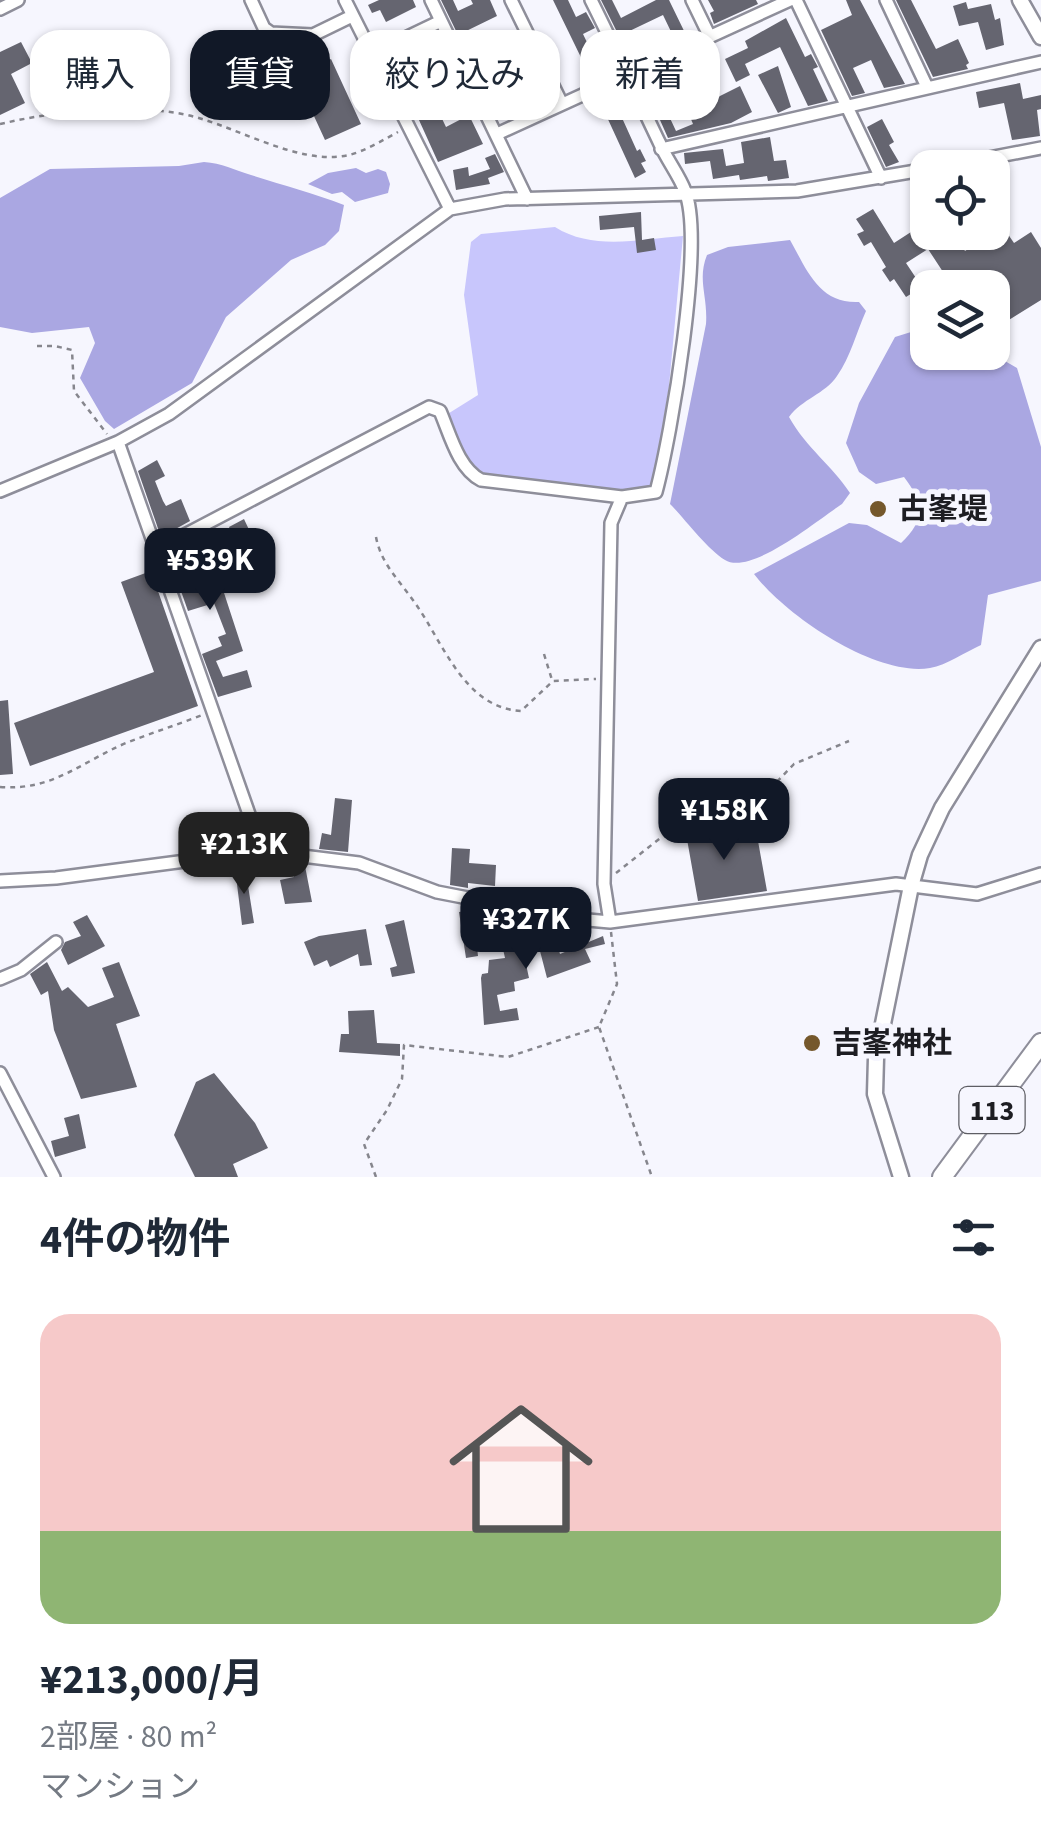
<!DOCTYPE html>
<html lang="ja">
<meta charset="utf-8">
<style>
body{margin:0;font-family:"Source Sans 3","Noto Sans JP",sans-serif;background:#f2f2f3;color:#1f2937;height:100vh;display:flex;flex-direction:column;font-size:38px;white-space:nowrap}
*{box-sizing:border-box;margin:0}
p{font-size:32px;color:#747a83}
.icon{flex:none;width:55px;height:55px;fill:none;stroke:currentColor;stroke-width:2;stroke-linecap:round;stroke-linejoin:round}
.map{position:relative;height:1177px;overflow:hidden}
.drawer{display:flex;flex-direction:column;background:#fff;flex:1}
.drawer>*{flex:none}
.guide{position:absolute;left:30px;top:30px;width:982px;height:90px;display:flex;gap:20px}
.fabs{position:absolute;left:910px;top:150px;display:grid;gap:20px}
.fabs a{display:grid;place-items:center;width:100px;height:100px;border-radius:20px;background:#fff;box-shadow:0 2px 8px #0004;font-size:50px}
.price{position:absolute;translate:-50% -85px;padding:0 22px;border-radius:20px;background:#111827;color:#fff;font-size:32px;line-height:65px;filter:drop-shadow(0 2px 5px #0008)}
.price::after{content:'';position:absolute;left:50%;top:60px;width:30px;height:22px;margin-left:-15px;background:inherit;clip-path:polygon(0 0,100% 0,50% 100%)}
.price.active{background:#222;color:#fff}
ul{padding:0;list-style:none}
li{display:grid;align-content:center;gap:20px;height:530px;padding:0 40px}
li span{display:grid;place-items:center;height:310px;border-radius:30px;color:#555}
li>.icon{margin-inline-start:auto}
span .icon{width:180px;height:180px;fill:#fffc;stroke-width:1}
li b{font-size:42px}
h2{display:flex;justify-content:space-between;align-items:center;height:120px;padding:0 40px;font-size:42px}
.pill{padding:0 35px;border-radius:30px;background:#fff;box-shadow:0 2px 8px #0004;font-size:35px;line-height:90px}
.pill.active{background:#111827;color:#fff}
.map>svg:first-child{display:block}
.green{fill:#c8c6fc}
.water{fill:#aaa7e2}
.building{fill:#656570}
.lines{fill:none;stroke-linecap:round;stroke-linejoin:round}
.minor-casing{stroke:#8e8e9a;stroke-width:16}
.major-casing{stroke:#8e8e9a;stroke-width:19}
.highway-casing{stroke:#8e8e9a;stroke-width:22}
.path{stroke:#86868d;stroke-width:2.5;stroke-dasharray:5 5;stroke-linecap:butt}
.minor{stroke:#fff;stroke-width:11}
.major{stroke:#fff;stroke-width:14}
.highway{stroke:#fff;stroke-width:18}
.poi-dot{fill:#75582c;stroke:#f6f6fe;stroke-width:4}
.labels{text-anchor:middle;stroke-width:10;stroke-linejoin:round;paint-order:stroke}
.shield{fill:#f6f6fe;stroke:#5e5e64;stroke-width:2.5}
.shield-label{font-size:28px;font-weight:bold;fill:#1d1d22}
.poi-label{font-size:30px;font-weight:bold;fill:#1d1d22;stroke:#f6f6fe;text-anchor:start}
</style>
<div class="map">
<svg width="1041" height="1177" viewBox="0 0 1041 1177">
<rect width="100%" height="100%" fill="#f6f6fe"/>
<path class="green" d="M555,227C593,251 640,239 683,236L669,386L653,486L617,492L481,475L474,472L446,415L478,395L464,295L471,242L481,234Z"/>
<path class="water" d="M204,162C222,163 234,170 251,175C282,185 313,193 344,205L339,231L325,245L291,260L226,317L192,383L114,429L105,421L80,378L95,343L89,327L32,333L0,327V198L50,169L179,166Z
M356,168L366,173L378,169L386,172L390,184L388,193L355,202L342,192L332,194L308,184L328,173Z
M790,240C807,270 819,304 859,302L866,311C857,331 850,358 837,376C825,394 802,399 789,417C807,449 831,464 850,493L842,504C819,519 751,576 725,560C707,549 685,519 670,504L706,324C708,296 697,280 707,255L728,247Z
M927,327L928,352L991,353L1017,368L1041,447V581L988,595L981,645C965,652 947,665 930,668C875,677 785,615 754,574L849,523L867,525L901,543C926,520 923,502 904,477L876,484L859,472L846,443L859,403L895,337Z"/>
<path class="building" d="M379,0H413L416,7L386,22L380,10L372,13L368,5Z
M441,0H453L458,11L473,4L471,0H490L497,16L458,35Z
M553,0H568L576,17L586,12L595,28L583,34L594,57L605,53L610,63L600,68L604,75L592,80Z
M601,0H612L621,18L656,0H669L687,37L676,42L663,15L619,36Z
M708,0H756L758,4L714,24L710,13L714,11Z
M846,0H860L905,84L884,88L871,60L853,68L865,93L852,96L821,30L852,15Z
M896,0H911L936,49L958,39L969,63L966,65L968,69L933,77Z
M966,2L968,9L991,4L995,20L1000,18L1004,45L986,50L978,22L959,26L953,6Z
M786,18L805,57L811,54L818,67L813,69L828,101L808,106L780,47L745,64L750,75L736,82L725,59L748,48L745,41Z
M21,42L32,63L11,74L25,103L0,115V52Z
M78,43L87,96L64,100L55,47Z
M229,46L255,97L221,114L195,63Z
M437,46L451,75L436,82L423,53Z
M331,59L361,124L325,140L295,75Z
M520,63L524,86L526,85L534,106L521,110L506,77L504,65Z
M701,63L708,78L657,101L664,116L658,118L644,88Z
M778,66L791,107L778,113L758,75Z
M122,70L126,97L107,100L103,73Z
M1020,83L1023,99L1041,95V109L1037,110L1040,136L1012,140L1004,103L979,108L976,92Z
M740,86L752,112L731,123L668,138L660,120L669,116L676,131L693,124L688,112Z
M433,100L446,127L469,115L483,144L438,162L414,109Z
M618,109L637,151L640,149L646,161L641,163L646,172L635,178L606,115Z
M882,119L894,142L889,145L899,162L886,167L867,127Z
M770,137L774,161L786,160L789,178L768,181L767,176L740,180L739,175L713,179L710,161L685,164L684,153L723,149L726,166L744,163L741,142Z
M495,154L504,172L488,178L490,184L456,190L453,170L468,167L469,176L490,169L485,158Z
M873,209L894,243L928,221V232H953L965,251L987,237L984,232H992V211L1014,243L1031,232L1041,248V300L1004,323L992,306V288H926L945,275L928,249L906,263L922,287L906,297L894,279L890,282L882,270L886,267L871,242L864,246L857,234L864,231L856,219Z
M641,212L642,240L654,238L656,250L637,253L634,227L600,230L599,216Z
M157,460L165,476L155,481L163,501L166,506L181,499L190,521L161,537L138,471Z
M244,519L251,534L245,537L255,561L244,566L229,527Z
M183,546L186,555L209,547L243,651L216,661L223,677L247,670L252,687L218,697L202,654L222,646L218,637L226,634L214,603L188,611L168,554Z
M151,571L198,706L30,766L14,723L154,672L121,582Z
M8,700L13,774L0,775V701Z
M335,798L352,800L348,852L319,849L322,833L331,835Z
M695,823L758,841L767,891L698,901L685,828Z
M452,848L470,849L469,863L496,865L495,886L468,883V888L450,885Z
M305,866L312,902L285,904L280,880L294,877L292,867Z
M245,867L254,923L242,925L235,868Z
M473,910L478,956L466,958L459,912Z
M87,915L105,946L68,965L61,950L65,942L81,936L73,922Z
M404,920L415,973L392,977L390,968L397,966L385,925Z
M366,929L372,965L360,966L358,954L330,967L327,960L314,966L304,942L319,936Z
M554,934L560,954L603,936L605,944L585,949L591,962L547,978L540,951L524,955L529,978L514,982L515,991L497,995L500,1011L517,1008L519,1020L484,1025L481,978L482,974L488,973L489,960L505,958L503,949Z
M47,962L62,991L68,987L88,1007L114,997L102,968L119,962L140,1016L116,1024L137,1087L81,1099L54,1030L48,991L41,995L30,974Z
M374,1010L377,1043L400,1044V1056L339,1052L341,1034H349L348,1011Z
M214,1073L255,1123L268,1148L233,1164L238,1177H195L174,1135L196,1082Z
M79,1114L86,1148L55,1157L51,1141L69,1136L64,1118Z"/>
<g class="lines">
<defs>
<path id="minor" d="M251,0L264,28L271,33L313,35L352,16
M345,0L450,209
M431,0L527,199
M511,0L562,104
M692,0L709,35
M796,0L881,178
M886,0L927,87
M0,9L18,0
M372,54L441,21
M497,134L790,0
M661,149L1041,62
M937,168L1041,148
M118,442L262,851
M0,491L118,442L169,414L450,209L505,199L797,191L928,169
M154,551L429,407L440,411C450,434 458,468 481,480L622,497L656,492C671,436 705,241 685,191C679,175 667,160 660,144C637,96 615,48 591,0
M0,881L56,878L262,851L359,863L437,892L468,898L517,896L539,899L588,920L610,922L896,884L977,894L1041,874
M610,922L604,884L611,523L622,497
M0,979L21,970L56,942
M0,1073L54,1177"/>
<path id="major" d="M1020,0L1041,37
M901,1177L875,1094L876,1058L911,886L920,855L942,808L1041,648"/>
<path id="highway" d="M942,1177L1041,1043"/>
</defs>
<use href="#minor" class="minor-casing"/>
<use href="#major" class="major-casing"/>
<use href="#highway" class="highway-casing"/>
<path class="path" d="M0,124C57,111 118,104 177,113C230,121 295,167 349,155C365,151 383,140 398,132
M37,346H55L72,350L74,391L107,434
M376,537C381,564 400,581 415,603C443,642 464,708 521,711L553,681L596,679
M544,654L552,680
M0,787C53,791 81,762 126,743C151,733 177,725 202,715
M616,873L701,806L744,800L769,790L794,764L849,741
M611,932L617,984L599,1027L652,1177
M376,1177L364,1144L387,1110L402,1079L404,1045L508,1057L599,1027"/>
<use href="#minor" class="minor"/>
<use href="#major" class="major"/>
<use href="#highway" class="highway"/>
</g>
<g class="poi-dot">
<circle cx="878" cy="509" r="10"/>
<circle cx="812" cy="1043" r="10"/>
</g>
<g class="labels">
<rect class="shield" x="959.5" y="1087" width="65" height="46" rx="8"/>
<g class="shield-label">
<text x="992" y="1120">113</text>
</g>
<g class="poi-label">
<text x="898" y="519">古峯堤</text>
<text x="832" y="1053">吉峯神社</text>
</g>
</g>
</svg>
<div class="fabs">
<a><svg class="icon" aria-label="locate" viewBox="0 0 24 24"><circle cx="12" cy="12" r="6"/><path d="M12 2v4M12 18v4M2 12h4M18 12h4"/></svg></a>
<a><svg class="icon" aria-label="layers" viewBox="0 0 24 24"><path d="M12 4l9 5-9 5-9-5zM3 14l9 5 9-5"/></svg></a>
</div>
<b class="price" style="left:210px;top:613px">¥539K</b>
<b class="price" style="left:724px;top:863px">¥158K</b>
<b class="price active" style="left:244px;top:897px">¥213K</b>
<b class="price" style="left:526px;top:972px">¥327K</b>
<div class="guide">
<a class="pill">購入</a>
<a class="pill active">賃貸</a>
<a class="pill">絞り込み</a>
<a class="pill">新着</a>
</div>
</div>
<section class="drawer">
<h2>4件の物件<svg class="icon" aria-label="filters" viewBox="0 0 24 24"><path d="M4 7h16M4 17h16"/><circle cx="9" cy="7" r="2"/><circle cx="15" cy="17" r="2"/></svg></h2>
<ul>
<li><span style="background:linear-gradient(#f6c9c9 70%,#8fb573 0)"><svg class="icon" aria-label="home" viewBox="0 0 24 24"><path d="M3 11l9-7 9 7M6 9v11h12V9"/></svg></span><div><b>¥213,000/月</b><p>2部屋 · 80 m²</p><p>マンション</p></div></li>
</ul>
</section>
